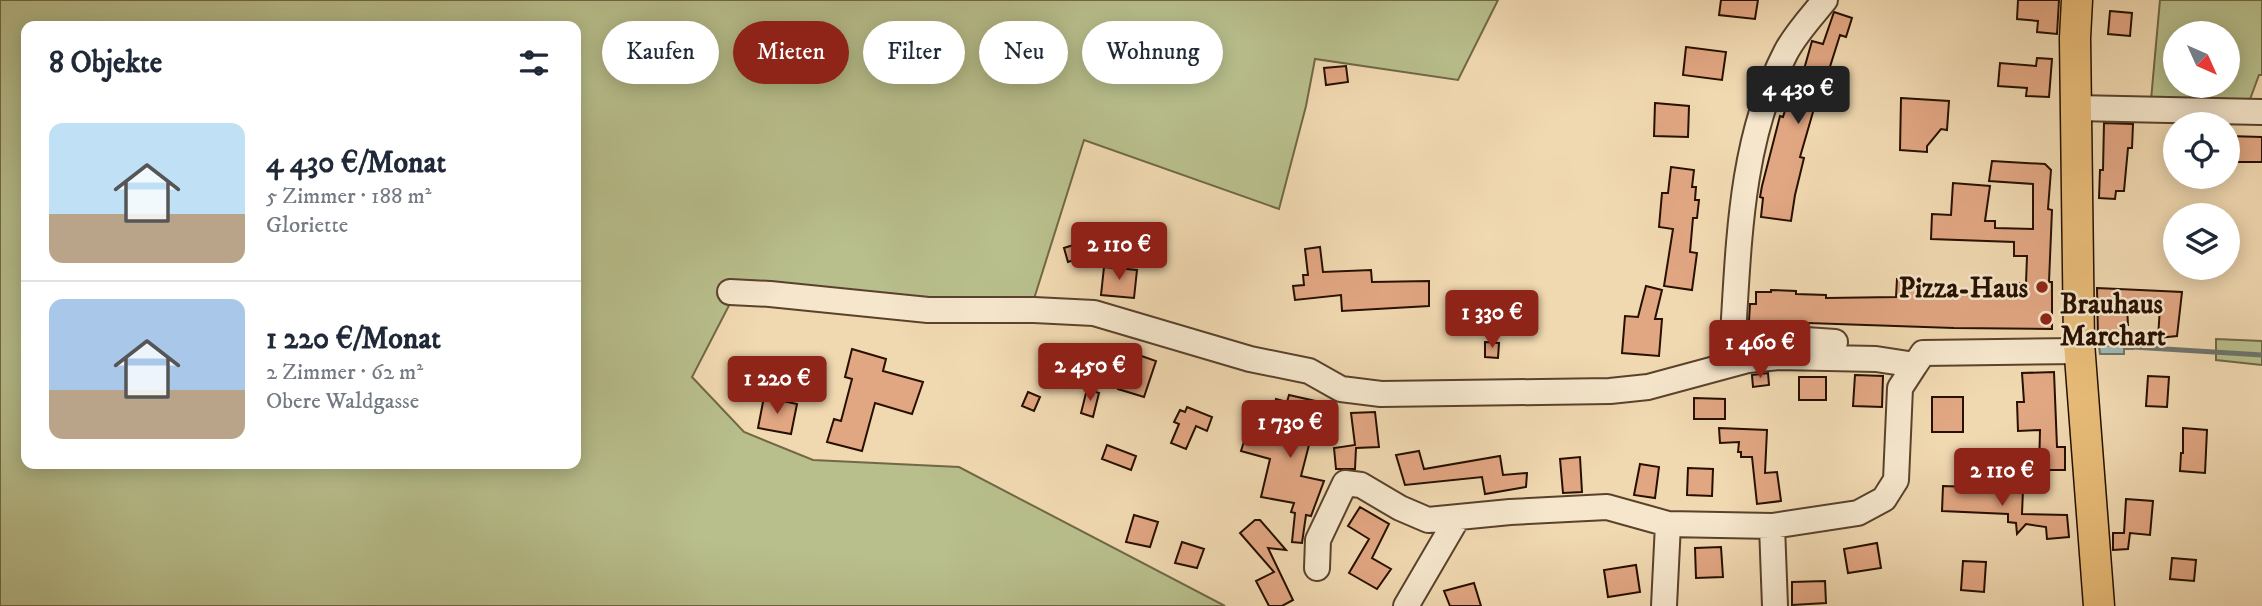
<!DOCTYPE html>
<html lang="de">
<meta charset="utf-8">
<style>
body{margin:0;font-family:"IM FELL DW Pica",serif;background:#f6f6f7;color:#1f2937;height:100vh;display:flex;flex-direction:column;font-size:26px;white-space:nowrap}
*{box-sizing:border-box;margin:0}
p{font-size:23px;color:#747a83}
.icon{flex:none;width:38px;height:38px;fill:none;stroke:currentColor;stroke-width:2;stroke-linecap:round;stroke-linejoin:round}
.map{position:relative;flex:1;overflow:hidden}
.panel{position:absolute;left:21px;top:21px;width:560px;height:448px;display:flex;flex-direction:column;background:#fff;border-radius:14px;box-shadow:0 4px 18px #0003}
.panel>*{flex:none}
.hud{position:absolute;left:602px;top:21px;width:665px;height:63px;display:flex;gap:14px}
.needle{width:46px;rotate:135deg}
.tools{position:absolute;left:2163px;top:21px;display:grid;gap:14px}
.tools a{display:grid;place-items:center;width:77px;height:77px;border-radius:50%;background:#fff;box-shadow:0 4px 18px #0003;font-size:35px}
.price{position:absolute;translate:-50% -60px;padding:0 16px;border-radius:7px;background:#8f2418;color:#fff;font-size:23px;line-height:46px;filter:drop-shadow(0 2px 4px #0008)}
.price::after{content:'';position:absolute;left:50%;top:42px;width:21px;height:16px;margin-left:-10px;background:inherit;clip-path:polygon(0 0,100% 0,50% 100%)}
.price.active{background:#222;color:#fff}
ul{padding:0;list-style:none}
li{display:flex;align-items:center;gap:21px;height:175px;padding:0 28px}
li+li{border-top:2px solid #e0e1e3}
li span{display:grid;place-items:center;flex:none;width:196px;height:140px;border-radius:14px;color:#555}
li>.icon{margin-inline-start:auto}
span .icon{width:84px;height:84px;fill:#fffc;stroke-width:1}
li b{font-size:30px}
h2{display:flex;justify-content:space-between;align-items:center;height:84px;padding:0 28px;font-size:30px}
.tag{padding:0 24px;border-radius:32px;background:#fff;box-shadow:0 4px 18px #0003;font-size:24px;line-height:63px}
.tag.active{background:#8f2418;color:#fff}
.map>svg:first-child{display:block}
.green{fill:#b8bf8c;stroke:#706846;stroke-width:2;fill-rule:evenodd}
.water{fill:#9eb8b5;stroke:#6e756d;stroke-width:2}
.lines{fill:none;stroke-linecap:round;stroke-linejoin:round}
.stream{stroke:#6e756d;stroke-width:5}
.building{fill:#e1a682;stroke:#271000;stroke-width:2}
.minor-casing{stroke:#59422c;stroke-width:28}
.major-casing{stroke:#271000;stroke-width:33}
.minor{stroke:#f5e6cc;stroke-width:24}
.major{stroke:#e8bc78;stroke-width:30}
.poi-dot{fill:#8f2418;stroke:#f5e6cc;stroke-width:2.5}
.labels{text-anchor:middle;stroke-width:5;stroke-linejoin:round;paint-order:stroke}
.poi-label{font-size:28px;font-weight:bold;fill:#271000;stroke:#f5e6cc;text-anchor:end}
</style>
<div class="map">
<svg width="2262" height="606" viewBox="0 0 2262 606">
<rect width="100%" height="100%" fill="#f0d8b0"/>
<filter id="stains"><feTurbulence type="fractalNoise" baseFrequency=".00286" numOctaves="4"/><feColorMatrix values="0 0 0 0 .2 0 0 0 0 .09 0 0 0 0 .02 0 0 0 .5 -.17"/></filter>
<radialGradient id="worn" r=".72"><stop offset=".6" stop-color="#630" stop-opacity="0"/><stop offset="1" stop-color="#630" stop-opacity=".3"/></radialGradient>
<path class="green" d="M0,0H1498L1458,80L1315,59L1306,106L1279,209L1084,140L1033,302L738,288L692,377L744,432L813,460L959,467L1225,606H0ZM26,26H576V464H26Z
M2160,0H2262V75H2259L2249,102L2151,100ZM2175,33H2228V86H2175Z
M2216,339L2262,341V365L2216,360Z"/>
<path class="water" d="M2133,345V349H2124V354H2100L2099,346Z"/>
<g class="lines">
<path class="stream" d="M2133,347L2262,355"/>
</g>
<path class="building" d="M1721,0H1758L1755,19L1719,15Z
M2018,0H2059L2057,34L2037,32L2038,21L2017,19Z
M2110,11L2132,13L2130,36L2108,34Z
M1834,12L1852,18L1846,37L1840,35L1828,73H1826L1813,112L1800,157L1804,158L1795,195L1791,221L1761,217L1763,198L1760,197L1762,186L1780,116L1783,117L1795,78L1801,80L1812,41L1823,44Z
M1686,47L1726,52L1722,80L1683,75Z
M2037,58L2052,59L2049,97L2026,96L2027,88L1998,86L2000,63L2036,66Z
M1346,66L1348,82L1326,85L1324,68Z
M1901,98L1949,101L1947,130L1941,129L1927,146V152L1900,150Z
M1655,103L1689,106L1688,137L1654,136Z
M2104,123L2133,124L2132,148H2128L2124,191H2116L2115,199L2099,198L2100,170H2103Z
M2228,136L2262,137V162H2228Z
M1992,161L2045,164L2051,170L2048,209L2052,210L2049,282H2052V329L1954,328L1749,321L1750,304H1756V292H1771V290L1796,291V294L1826,295V298L1896,297L1897,279H1917L1916,294L2015,296V283H2026L2027,256H2014V242L1931,239L1932,214L1951,215L1953,183L1990,186L1985,221H1995V228L2033,229V184L1989,181Z
M1671,167L1694,170L1692,187H1696L1695,200H1699L1697,218H1693L1690,252L1697,253L1692,290L1664,286L1673,229L1659,227L1662,193H1668Z
M1095,238L1100,252L1068,262L1064,248Z
M1320,247L1323,272L1371,270L1372,282L1429,281V306L1342,311L1341,295L1295,300L1293,286L1304,285L1303,275H1308L1305,249Z
M1104,267L1137,270L1134,298L1101,295Z
M1646,286L1662,290L1655,319H1662L1659,356L1622,353L1625,316L1638,317Z
M2097,288L2182,292L2177,336L2158,338L2160,307L2127,306L2128,325H2125L2124,337L2098,338Z
M1485,342L1499,343L1498,358L1485,357Z
M1054,344L1072,351L1063,377L1044,371Z
M852,349L886,359L883,371L923,382L912,414L875,403L862,451L827,442L834,419L841,421L852,379L845,377Z
M1130,352L1156,361L1144,397L1118,389Z
M797,361L812,362L811,368L817,369L815,388L795,386Z
M2054,372L2057,447H2065V470H2039L2040,430L2018,431L2017,402H2024L2022,373Z
M1768,373L1769,385L1753,387L1752,375Z
M1855,375L1883,376L1882,407L1853,406Z
M2148,376L2169,377L2167,407L2146,406Z
M1799,377H1826V400H1799Z
M1087,389L1099,393L1093,417L1081,413Z
M1028,392L1040,397L1034,411L1022,406Z
M1289,395L1320,402L1308,441H1310L1301,476L1324,481L1311,516L1306,515L1302,543L1292,542L1295,513L1291,512L1294,503L1261,497L1270,459L1241,451L1247,432L1277,442L1284,415L1274,412L1276,399L1287,402Z
M764,397L797,404L791,434L758,428Z
M1932,397H1963V432H1932Z
M1694,398L1725,399V419H1694Z
M1187,407L1212,417L1207,431L1196,426L1186,449L1171,443L1179,424L1174,422L1180,410L1185,412Z
M1375,412L1379,447L1356,448L1355,469H1336L1334,448L1355,445L1351,413Z
M1719,428L1767,430L1765,473L1777,472L1781,501L1757,504L1752,457H1741V452H1738L1739,442L1720,443Z
M2183,428L2207,430L2205,473L2180,471L2181,453H2183Z
M1107,445L1136,456L1131,470L1102,459Z
M1419,451L1424,469L1500,456L1503,475L1527,473L1526,487L1485,494L1482,477L1405,485L1396,455Z
M1580,457L1582,492L1563,493L1560,459Z
M1640,464L1659,467L1655,498L1634,495Z
M1688,468L1713,469L1712,496L1687,495Z
M1943,486L2023,489L2022,514L2067,515L2069,537L2047,539L2046,527L2026,524L2017,534L2016,523L2008,522V514L1942,511Z
M2126,499L2153,501L2150,535L2130,533L2128,549L2113,550V533H2124Z
M1360,507L1389,524L1372,558L1391,569L1377,589L1349,573L1369,539L1348,526Z
M1134,515L1158,522L1150,547L1126,542Z
M1255,520H1260L1286,550L1268,548L1293,600L1282,606H1269L1256,581L1274,572L1240,533Z
M1182,542L1204,549L1197,568L1175,563Z
M1877,543L1881,568L1848,573L1844,549Z
M1721,547L1723,577L1696,578L1695,548Z
M2172,558L2196,560L2194,581L2170,579Z
M1963,561L1986,562L1984,592L1961,590Z
M1636,565L1640,592L1608,597L1604,570Z
M1825,581L1826,603L1792,605V582Z
M1474,583L1481,606H1450L1444,591Z"/>
<g class="lines">
<defs>
<path id="minor" d="M1825,0C1812,16 1796,33 1786,52C1741,139 1739,239 1733,335L1835,342
M2076,108L2261,112
M730,292L770,294L928,310H1034L1094,313L1250,359L1309,371L1341,389L1381,394L1610,391L1648,387L1748,360L1779,357L1876,359L1915,365L1923,353L2080,351
M1772,526L1775,606
M1317,568L1318,540L1345,483L1361,485L1400,508L1428,520L1510,512L1607,507L1668,524L1772,526L1858,513L1884,499L1896,480L1900,388L1915,365
M1406,606L1458,517
M1664,606L1668,524"/>
<path id="major" d="M2077,0L2075,38L2079,343L2099,606"/>
</defs>
<use href="#minor" class="minor-casing"/>
<use href="#major" class="major-casing"/>
<use href="#minor" class="minor"/>
<use href="#major" class="major"/>
</g>
<g class="poi-dot">
<circle cx="2042" cy="287" r="7"/>
<circle cx="2046" cy="319" r="7"/>
</g>
<g class="labels">
<g class="poi-label">
<text x="2028" y="297">Pizza-Haus</text>
<text x="2060" y="313" text-anchor="start">Brauhaus<tspan x="2060" dy="32">Marchart</tspan></text>
</g>
</g>
<rect width="100%" height="100%" filter="url(#stains)"/>
<rect width="100%" height="100%" fill="url(#worn)"/>
</svg>
<div class="tools">
<a><svg class="needle" viewBox="-14 -14 28 28"><path d="M0-13l5 13h-10z" fill="#e53935"/><path d="M0 13l5-13h-10z" fill="#747a83"/></svg></a>
<a><svg class="icon" aria-label="locate" viewBox="0 0 24 24"><circle cx="12" cy="12" r="6"/><path d="M12 2v4M12 18v4M2 12h4M18 12h4"/></svg></a>
<a><svg class="icon" aria-label="layers" viewBox="0 0 24 24"><path d="M12 4l9 5-9 5-9-5zM3 14l9 5 9-5"/></svg></a>
</div>
<b class="price active" style="left:1798px;top:126px">4 430 €</b>
<b class="price" style="left:1119px;top:282px">2 110 €</b>
<b class="price" style="left:1492px;top:350px">1 330 €</b>
<b class="price" style="left:1760px;top:380px">1 460 €</b>
<b class="price" style="left:1090px;top:403px">2 450 €</b>
<b class="price" style="left:777px;top:416px">1 220 €</b>
<b class="price" style="left:1290px;top:460px">1 730 €</b>
<b class="price" style="left:2002px;top:508px">2 110 €</b>
<div class="hud">
<a class="tag">Kaufen</a>
<a class="tag active">Mieten</a>
<a class="tag">Filter</a>
<a class="tag">Neu</a>
<a class="tag">Wohnung</a>
</div>
<section class="panel">
<h2>8 Objekte<svg class="icon" aria-label="filters" viewBox="0 0 24 24"><path d="M4 7h16M4 17h16"/><circle cx="9" cy="7" r="2"/><circle cx="15" cy="17" r="2"/></svg></h2>
<ul>
<li><span style="background:linear-gradient(#bfe0f5 65%,#b9a48a 0)"><svg class="icon" aria-label="home" viewBox="0 0 24 24"><path d="M3 11l9-7 9 7M6 9v11h12V9"/></svg></span><div><b>4 430 €/Monat</b><p>5 Zimmer · 188 m²</p><p>Gloriette</p></div></li>
<li><span style="background:linear-gradient(#a9c7e8 65%,#b9a48a 0)"><svg class="icon" aria-label="home" viewBox="0 0 24 24"><path d="M3 11l9-7 9 7M6 9v11h12V9"/></svg></span><div><b>1 220 €/Monat</b><p>2 Zimmer · 62 m²</p><p>Obere Waldgasse</p></div></li>
</ul>
</section>
</div>
